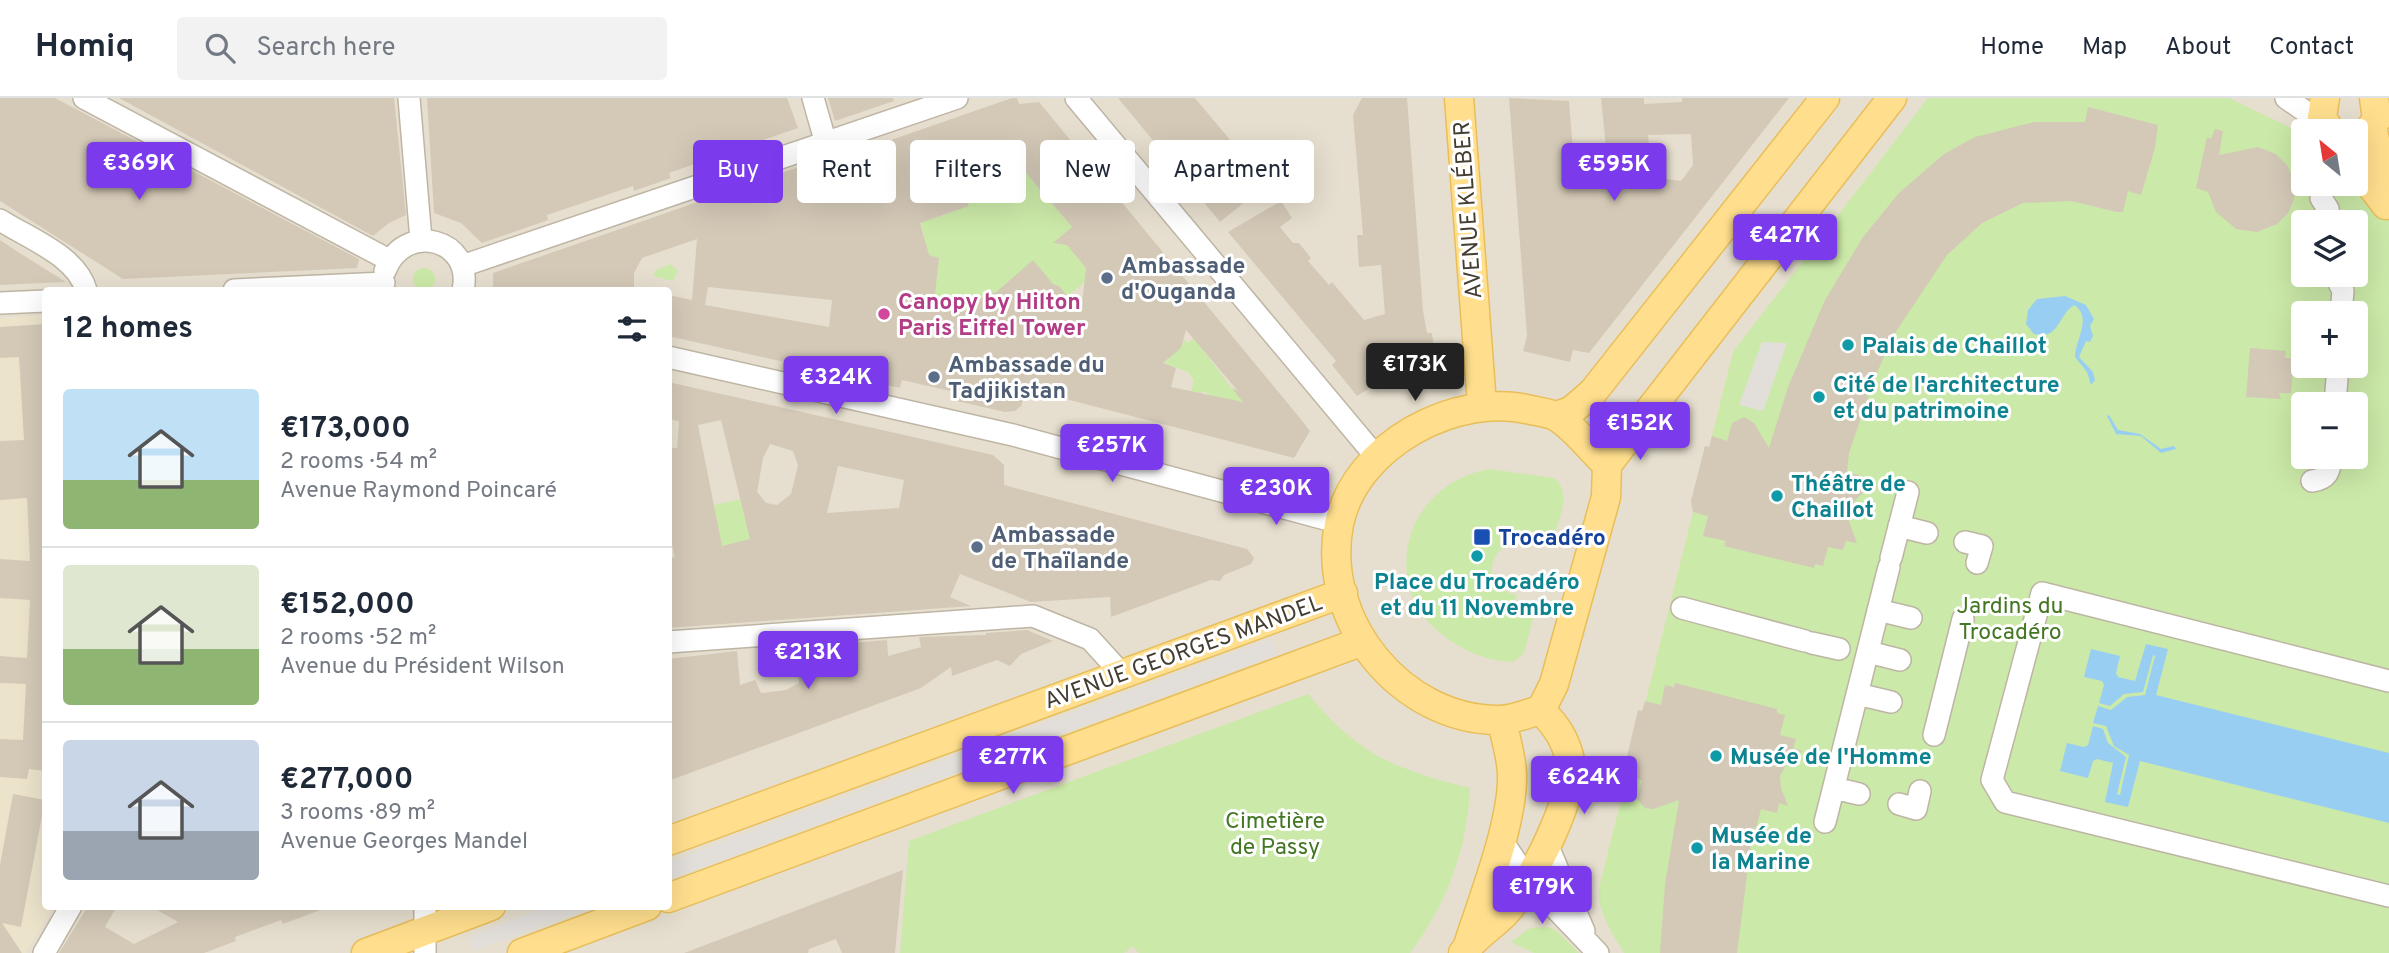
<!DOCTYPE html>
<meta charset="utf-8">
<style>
body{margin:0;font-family:Overpass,sans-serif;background:#f2f2f3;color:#1f2937;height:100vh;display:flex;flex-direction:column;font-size:26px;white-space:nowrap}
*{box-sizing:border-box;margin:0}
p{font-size:23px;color:#747a83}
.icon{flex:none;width:38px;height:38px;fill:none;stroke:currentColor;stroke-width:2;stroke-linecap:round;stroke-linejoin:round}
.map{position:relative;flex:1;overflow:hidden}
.panel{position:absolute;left:42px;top:189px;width:630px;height:623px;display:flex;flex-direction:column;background:#fff;border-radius:7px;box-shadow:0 7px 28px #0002}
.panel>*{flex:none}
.guide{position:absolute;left:693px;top:42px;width:665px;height:63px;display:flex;gap:14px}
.needle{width:46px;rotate:330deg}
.controls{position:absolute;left:2291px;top:21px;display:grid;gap:14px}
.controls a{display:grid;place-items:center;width:77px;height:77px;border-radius:7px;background:#fff;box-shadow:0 7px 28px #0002;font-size:35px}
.price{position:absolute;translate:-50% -60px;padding:0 16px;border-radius:7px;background:#7c3aed;color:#fff;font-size:23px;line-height:46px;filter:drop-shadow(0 2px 4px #0008)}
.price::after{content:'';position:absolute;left:50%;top:42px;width:21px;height:16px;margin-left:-10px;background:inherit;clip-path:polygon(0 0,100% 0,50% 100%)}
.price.active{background:#222;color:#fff}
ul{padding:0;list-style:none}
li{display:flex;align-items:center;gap:21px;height:175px;padding:0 21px}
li+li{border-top:2px solid #e0e1e3}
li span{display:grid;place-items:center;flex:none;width:196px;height:140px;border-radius:7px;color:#555}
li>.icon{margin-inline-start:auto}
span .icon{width:84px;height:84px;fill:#fffc;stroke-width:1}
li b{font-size:30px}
h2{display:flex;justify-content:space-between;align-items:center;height:84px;padding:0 21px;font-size:30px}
.pill{padding:0 24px;border-radius:7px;background:#fff;box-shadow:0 7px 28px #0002;font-size:24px;line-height:63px}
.pill.active{background:#7c3aed;color:#fff}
header{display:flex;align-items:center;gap:42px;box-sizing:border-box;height:98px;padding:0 35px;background:#fff;border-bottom:2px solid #e0e1e3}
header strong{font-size:33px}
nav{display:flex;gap:38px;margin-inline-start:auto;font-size:24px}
.search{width:490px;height:63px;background:#f2f2f3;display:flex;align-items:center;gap:18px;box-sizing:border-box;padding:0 24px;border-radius:7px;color:#747a83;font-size:26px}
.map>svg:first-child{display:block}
.residential{fill:#e6dfcf;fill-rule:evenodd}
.education{fill:#ece3cb}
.green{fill:#cbe9a8;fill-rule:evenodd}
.parking{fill:#e2dfdb}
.water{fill:#99cef3}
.building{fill:#d4c9b7;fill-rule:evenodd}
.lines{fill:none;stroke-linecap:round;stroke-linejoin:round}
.minor-casing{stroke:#beb5a4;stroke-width:24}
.major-casing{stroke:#e9be59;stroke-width:31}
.minor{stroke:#fff;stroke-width:21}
.major{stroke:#ffdf8e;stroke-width:28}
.service-dot{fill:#5c6f8a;stroke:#fff;stroke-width:2.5}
.hotel-dot{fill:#d1479c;stroke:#fff;stroke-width:2.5}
.culture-dot{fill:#0f9aa8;stroke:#fff;stroke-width:2.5}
.transit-dot{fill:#1a4fb4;stroke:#fff;stroke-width:2.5}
.labels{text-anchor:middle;stroke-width:6;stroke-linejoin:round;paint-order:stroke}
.street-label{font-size:23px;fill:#443d32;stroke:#fff}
.service-label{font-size:23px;font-weight:bold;fill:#4e5e75;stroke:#fff;text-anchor:start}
.hotel-label{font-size:23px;font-weight:bold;fill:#b23c85;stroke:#fff;text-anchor:start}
.culture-label{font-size:23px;font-weight:bold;fill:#0d838f;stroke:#fff;text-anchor:start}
.transit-label{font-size:23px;font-weight:bold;fill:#164399;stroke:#fff;text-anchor:start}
.park-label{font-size:23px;fill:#437723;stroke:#fff}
</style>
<header>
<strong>Homiq</strong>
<div class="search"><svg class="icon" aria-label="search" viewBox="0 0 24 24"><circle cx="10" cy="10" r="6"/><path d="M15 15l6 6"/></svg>Search here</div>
<nav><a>Home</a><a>Map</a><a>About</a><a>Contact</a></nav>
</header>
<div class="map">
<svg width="2389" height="855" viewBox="0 0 2389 855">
<rect width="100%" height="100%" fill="#f2ede2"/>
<path class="residential" d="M0,0H2389V855H0ZM2303,33H2356V86H2303ZM2303,124H2356V177H2303ZM46,192H668V808H46ZM2303,215H2356V268H2303ZM2303,306H2356V359H2303Z"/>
<path class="education" d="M46,217V808L53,809L26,855H0V220Z"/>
<path class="green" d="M1928,0H2229L2289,29L2303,40V86H2356L2389,59V855H1624C1612,835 1597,814 1599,790L1733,254ZM2303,124H2356V177H2303ZM2303,215H2356V268H2303ZM2303,306H2356V359H2303Z
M1009,55L1072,129L1057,142C1070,145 1087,167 1089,181L1067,198L1057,187L1000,202L991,192L974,207L981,215L974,218L956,208L933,207L939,160L928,157L920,120L932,121L969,108L958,76L962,75L961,71Z
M670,166L678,172L673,183L653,178L656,172Z
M413 181a11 11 0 1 1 22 0a11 11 0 1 1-22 0Z
M1171,226L1187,245L1194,240L1232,291H1236L1244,300L1238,306L1207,298L1208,295L1202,293L1201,296L1191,294L1194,282L1188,274L1164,265L1169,261Z
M1490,371L1553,380C1573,392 1559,420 1554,438L1533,433L1529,447C1492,435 1474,489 1517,497L1513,511L1534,517L1524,555L1513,564C1475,563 1438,540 1417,510L1420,508L1428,518L1430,516L1419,500L1414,503C1389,442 1427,382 1490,371Z
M742,401L751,441L721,448L714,407Z
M1308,596C1359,657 1394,671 1470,690C1467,751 1447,806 1410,855H1139L1133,848L1124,855H900L909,743Z
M1548,829L1557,833L1579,855H1534L1511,844L1530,830Z"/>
<path class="parking" d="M1762,244L1787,245L1763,313L1739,307Z
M1271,541L1277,556L669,781V764Z
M549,808L594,809L474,853L469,838Z"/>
<path class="water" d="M2065,198L2086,207L2094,221L2090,228L2093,238L2090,244L2086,243L2079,259L2093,274L2095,282L2091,287L2087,274L2075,259C2075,242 2093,219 2074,207C2058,217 2059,243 2034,236L2026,226L2028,212L2037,201Z
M2109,317L2118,332L2140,336L2161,351L2174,348L2176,351L2161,355L2141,338L2116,336L2107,318Z
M2146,546L2168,551L2156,597L2389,655V725L2140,663L2128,709L2105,704L2113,665L2097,661L2093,663L2088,680L2060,673L2067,645L2084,649L2088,647L2093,628L2103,631L2108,645L2126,659L2117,696L2120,697L2129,657L2114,648L2106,628L2093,625L2098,608L2111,612L2127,599L2145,597L2155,558L2153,557L2143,594L2124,596L2110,608L2099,605L2104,587L2102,583L2084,579L2091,551L2120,558L2116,575L2118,579L2135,583Z"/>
<path class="building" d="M0,0H55L359,161L357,170L123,181L0,103Z
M119,0H394L406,117L389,125L373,138Z
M427,0H787L798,30L669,75L671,80L634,93L633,88L547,117L548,122L482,145L461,125L434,115Z
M828,0H893L894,3L835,23Z
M1012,0H1017L1019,6L1039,4L1299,319L1310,333L1294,360L1027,291L1021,308L1015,313L1005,314L952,302L954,294L902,282L900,290L668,238V197L692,202L697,141L642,160L634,175V192H493V175L816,63V68ZM1009,55L1072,129L1053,145L1067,147L1086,170L1081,215L1059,188L1053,186L1033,162L994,196L991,192L967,213L934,205L939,160L929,157L920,125L969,108L958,76L963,75L961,71ZM708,189L832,202L829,229L705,207ZM1186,232L1238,293L1232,290L1243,304L1171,289L1176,270L1163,265L1181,250Z
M1118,0H1195L1267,86L1220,124Z
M1362,0H1407L1423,213L1427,235H1432L1435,258L1403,269L1357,298L1332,267L1336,263L1228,134L1281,103L1292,120L1280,129L1293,145H1299L1311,160L1308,163L1329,187L1332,184L1364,222L1385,216L1381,167L1359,169L1357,137H1363L1353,17Z
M1509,0L1569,3L1573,53L1606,50L1601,0H1644V6L1682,4V0H1789L1589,255L1573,252L1570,264L1523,253L1527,238ZM1691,36L1693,67L1681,83L1652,79L1648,37Z
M2088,9L2158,27L2155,50L2141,97L2128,93L2123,114H2117L2071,103L2023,105L1982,125L1947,157L1895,235L1874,281L1849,355L1847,374L1862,378L1860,388L1868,390L1850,407L1847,418L1857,445L1846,443L1843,452L1828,449L1823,468L1815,466L1814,470L1724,448L1726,443L1703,438L1708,418L1693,414L1691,403L1705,348L1709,349L1712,338L1727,343L1732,325L1744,319L1754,325L1769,350L1788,289L1825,202L1863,139L1899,95L1944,56L1975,39L2034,24H2085Z
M2215,31L2223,33L2219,57L2258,49L2276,56L2287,67L2295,85L2294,102L2288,115L2277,126L2257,134L2236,131L2216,114L2208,94L2196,90L2207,39L2211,41Z
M0,142L18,154L66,184L0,187Z
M46,226V673L29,671L27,681L0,679V641L23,642L26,586L0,585V558L27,560L30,502L0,500V461L30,463L27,400L0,402V343L24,342L19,259L0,260V229Z
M2250,250L2286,253L2285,260H2294L2291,295H2279L2281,301L2246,299Z
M668,284L993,357L1004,367V387L1247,451L1254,460L1251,466L1224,477L1220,483L1211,482L1111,519L1110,499L1031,504L960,476L950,499L971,508L668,530V461L675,459L668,430V350H677L679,323L668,321ZM721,322L750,441L722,448L698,327ZM770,346L793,353L798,367L791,396L777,407L766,405L757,394L763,360ZM838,368L904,382L899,410L827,415Z
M1027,532L1053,543L1021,556L1010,568L997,562L952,578L951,569L921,590L668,683V561L737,553L740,587L755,582L761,595L786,592L799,585L797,549L887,542L888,558L921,549L919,539L986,537V535Z
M1675,585L1777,611V615L1785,617L1780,637L1796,641L1793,650L1802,653L1787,665L1780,678L1781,690L1788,708L1779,705L1777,715L1761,711L1756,731L1753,730L1737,855H1660L1665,786L1679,702L1653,711L1645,710L1637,701L1642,682L1626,678L1629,668L1625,667L1638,612L1642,613L1645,603L1661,607L1665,587L1674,589Z
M13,696L45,702L21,829L2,825L22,855H0V767Z
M903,772L895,855H842L836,841L809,851L808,855H684Z
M88,808H117L105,829L134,846L178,824L150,808L326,810L283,826L281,822L235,839L236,843L204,855H59Z"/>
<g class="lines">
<defs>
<path id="minor" d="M84,0L389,162
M409,0L421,142
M813,0L825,42
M1076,0L1378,361
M2286,0L2325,27
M2325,86L2321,100L2328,111L2330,124
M0,122C28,140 77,158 86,192
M462,168L957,0
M385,173C404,122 474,141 463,192
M2335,177L2343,193L2341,215
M234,192L384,185
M0,205L46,203
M668,259L1013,337L1340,425
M2335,306L2338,268
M2312,383C2328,381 2330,373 2331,359
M1899,428L1927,435
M1965,444L1982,448L1977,465
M1891,460L1908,394
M1682,510L1805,543
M1878,512L1911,520
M668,544L1033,518L1090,541L1121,575
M1812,545L1839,551
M1868,554L1900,562
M2389,583L2042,495L1992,682L2005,704L2389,798
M1857,596L1891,604
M1934,637L1963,521
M1834,690L1859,696
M1899,706L1916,711L1920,693
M1825,724L1889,469
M1501,741L1529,783L1598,855
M1547,746L1584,833
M44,855L71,808
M425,855V808"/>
<path id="major" d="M1459,0L1482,307
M2325,0L2322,19L2330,33
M2372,29L2389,103
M2357,40L2367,35L2377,21L2374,0
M2356,68L2386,107
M1556,318L1571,313L1593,294L1825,0
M1607,367C1591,352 1575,330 1557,319C1550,315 1539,314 1531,312C1457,293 1355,347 1339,426C1320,523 1402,623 1500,622C1513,622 1528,615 1541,612L1554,586L1606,399L1607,367L1892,0
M668,743L1343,495
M668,800L1363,543
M1468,847C1483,801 1514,722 1512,675C1511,656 1505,640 1502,622
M366,855L491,808
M522,855L647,808
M1463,855C1474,839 1493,828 1506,814C1530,787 1577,697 1570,662C1565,640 1556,628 1541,612"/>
</defs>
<use href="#minor" class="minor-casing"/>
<use href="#major" class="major-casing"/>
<use href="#minor" class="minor"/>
<use href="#major" class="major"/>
</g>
<g class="service-dot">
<circle cx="1107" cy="180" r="7"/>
<circle cx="934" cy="279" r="7"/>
<circle cx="977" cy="449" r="7"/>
</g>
<circle class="hotel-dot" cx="884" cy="216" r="7"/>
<g class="culture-dot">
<circle cx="1848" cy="247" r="7"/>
<circle cx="1819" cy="299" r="7"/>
<circle cx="1777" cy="398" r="7"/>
<circle cx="1477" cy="458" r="7"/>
<circle cx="1716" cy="658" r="7"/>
<circle cx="1697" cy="750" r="7"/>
</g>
<rect class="transit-dot" x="1473" y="430" width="18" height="18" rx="3.5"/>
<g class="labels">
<g class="street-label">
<text transform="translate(1467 112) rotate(-94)" y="8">AVENUE KLÉBER</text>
<text transform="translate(1183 553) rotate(-20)" y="8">AVENUE GEORGES MANDEL</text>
</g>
<g class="service-label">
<text x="1121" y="175">Ambassade<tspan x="1121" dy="26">d'Ouganda</tspan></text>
<text x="948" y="274">Ambassade du<tspan x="948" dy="26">Tadjikistan</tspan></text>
<text x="991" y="444">Ambassade<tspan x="991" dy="26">de Thaïlande</tspan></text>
</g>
<g class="hotel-label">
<text x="898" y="211">Canopy by Hilton<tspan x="898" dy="26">Paris Eiffel Tower</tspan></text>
</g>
<g class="culture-label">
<text x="1862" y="255">Palais de Chaillot</text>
<text x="1833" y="294">Cité de l'architecture<tspan x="1833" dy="26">et du patrimoine</tspan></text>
<text x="1791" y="393">Théâtre de<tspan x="1791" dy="26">Chaillot</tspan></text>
<text x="1477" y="491" text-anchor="middle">Place du Trocadéro<tspan x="1477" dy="26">et du 11 Novembre</tspan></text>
<text x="1730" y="666">Musée de l'Homme</text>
<text x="1711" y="745">Musée de<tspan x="1711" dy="26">la Marine</tspan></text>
</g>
<g class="transit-label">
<text x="1498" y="447">Trocadéro</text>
</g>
<g class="park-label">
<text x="2010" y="515">Jardins du<tspan x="2010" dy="26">Trocadéro</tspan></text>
<text x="1275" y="730">Cimetière<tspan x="1275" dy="26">de Passy</tspan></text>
</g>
</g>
</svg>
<div class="controls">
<a><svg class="needle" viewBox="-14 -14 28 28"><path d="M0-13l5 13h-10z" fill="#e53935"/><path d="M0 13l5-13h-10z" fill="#747a83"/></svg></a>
<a><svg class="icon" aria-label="layers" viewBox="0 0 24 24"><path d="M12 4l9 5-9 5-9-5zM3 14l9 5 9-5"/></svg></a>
<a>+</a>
<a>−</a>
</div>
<b class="price" style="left:139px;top:104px">€369K</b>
<b class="price" style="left:1614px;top:105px">€595K</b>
<b class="price" style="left:1785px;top:176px">€427K</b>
<b class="price active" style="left:1415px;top:305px">€173K</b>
<b class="price" style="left:836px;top:318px">€324K</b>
<b class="price" style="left:1640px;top:364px">€152K</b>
<b class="price" style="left:1112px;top:386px">€257K</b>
<b class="price" style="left:1276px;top:429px">€230K</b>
<b class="price" style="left:808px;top:593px">€213K</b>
<b class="price" style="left:1013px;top:698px">€277K</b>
<b class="price" style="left:1584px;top:718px">€624K</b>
<b class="price" style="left:1542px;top:828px">€179K</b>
<div class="guide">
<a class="pill active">Buy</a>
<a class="pill">Rent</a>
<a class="pill">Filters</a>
<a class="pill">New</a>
<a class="pill">Apartment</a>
</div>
<section class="panel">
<h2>12 homes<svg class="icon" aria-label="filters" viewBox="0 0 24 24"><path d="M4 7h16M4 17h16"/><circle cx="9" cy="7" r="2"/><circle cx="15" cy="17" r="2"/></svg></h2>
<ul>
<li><span style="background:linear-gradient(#bfe0f5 65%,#8fb573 0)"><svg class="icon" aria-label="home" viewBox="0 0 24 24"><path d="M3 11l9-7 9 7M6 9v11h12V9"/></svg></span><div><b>€173,000</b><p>2 rooms · 54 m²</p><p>Avenue Raymond Poincaré</p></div></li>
<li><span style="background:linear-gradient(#dfe7d0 60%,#8fb573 0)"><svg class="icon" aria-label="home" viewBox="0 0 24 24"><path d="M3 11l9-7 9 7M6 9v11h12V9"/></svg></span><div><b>€152,000</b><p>2 rooms · 52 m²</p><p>Avenue du Président Wilson</p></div></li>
<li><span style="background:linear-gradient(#c9d6e8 65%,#9aa5b1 0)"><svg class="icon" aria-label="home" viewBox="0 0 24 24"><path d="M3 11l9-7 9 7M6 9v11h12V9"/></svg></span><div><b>€277,000</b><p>3 rooms · 89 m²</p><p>Avenue Georges Mandel</p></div></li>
</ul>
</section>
</div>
